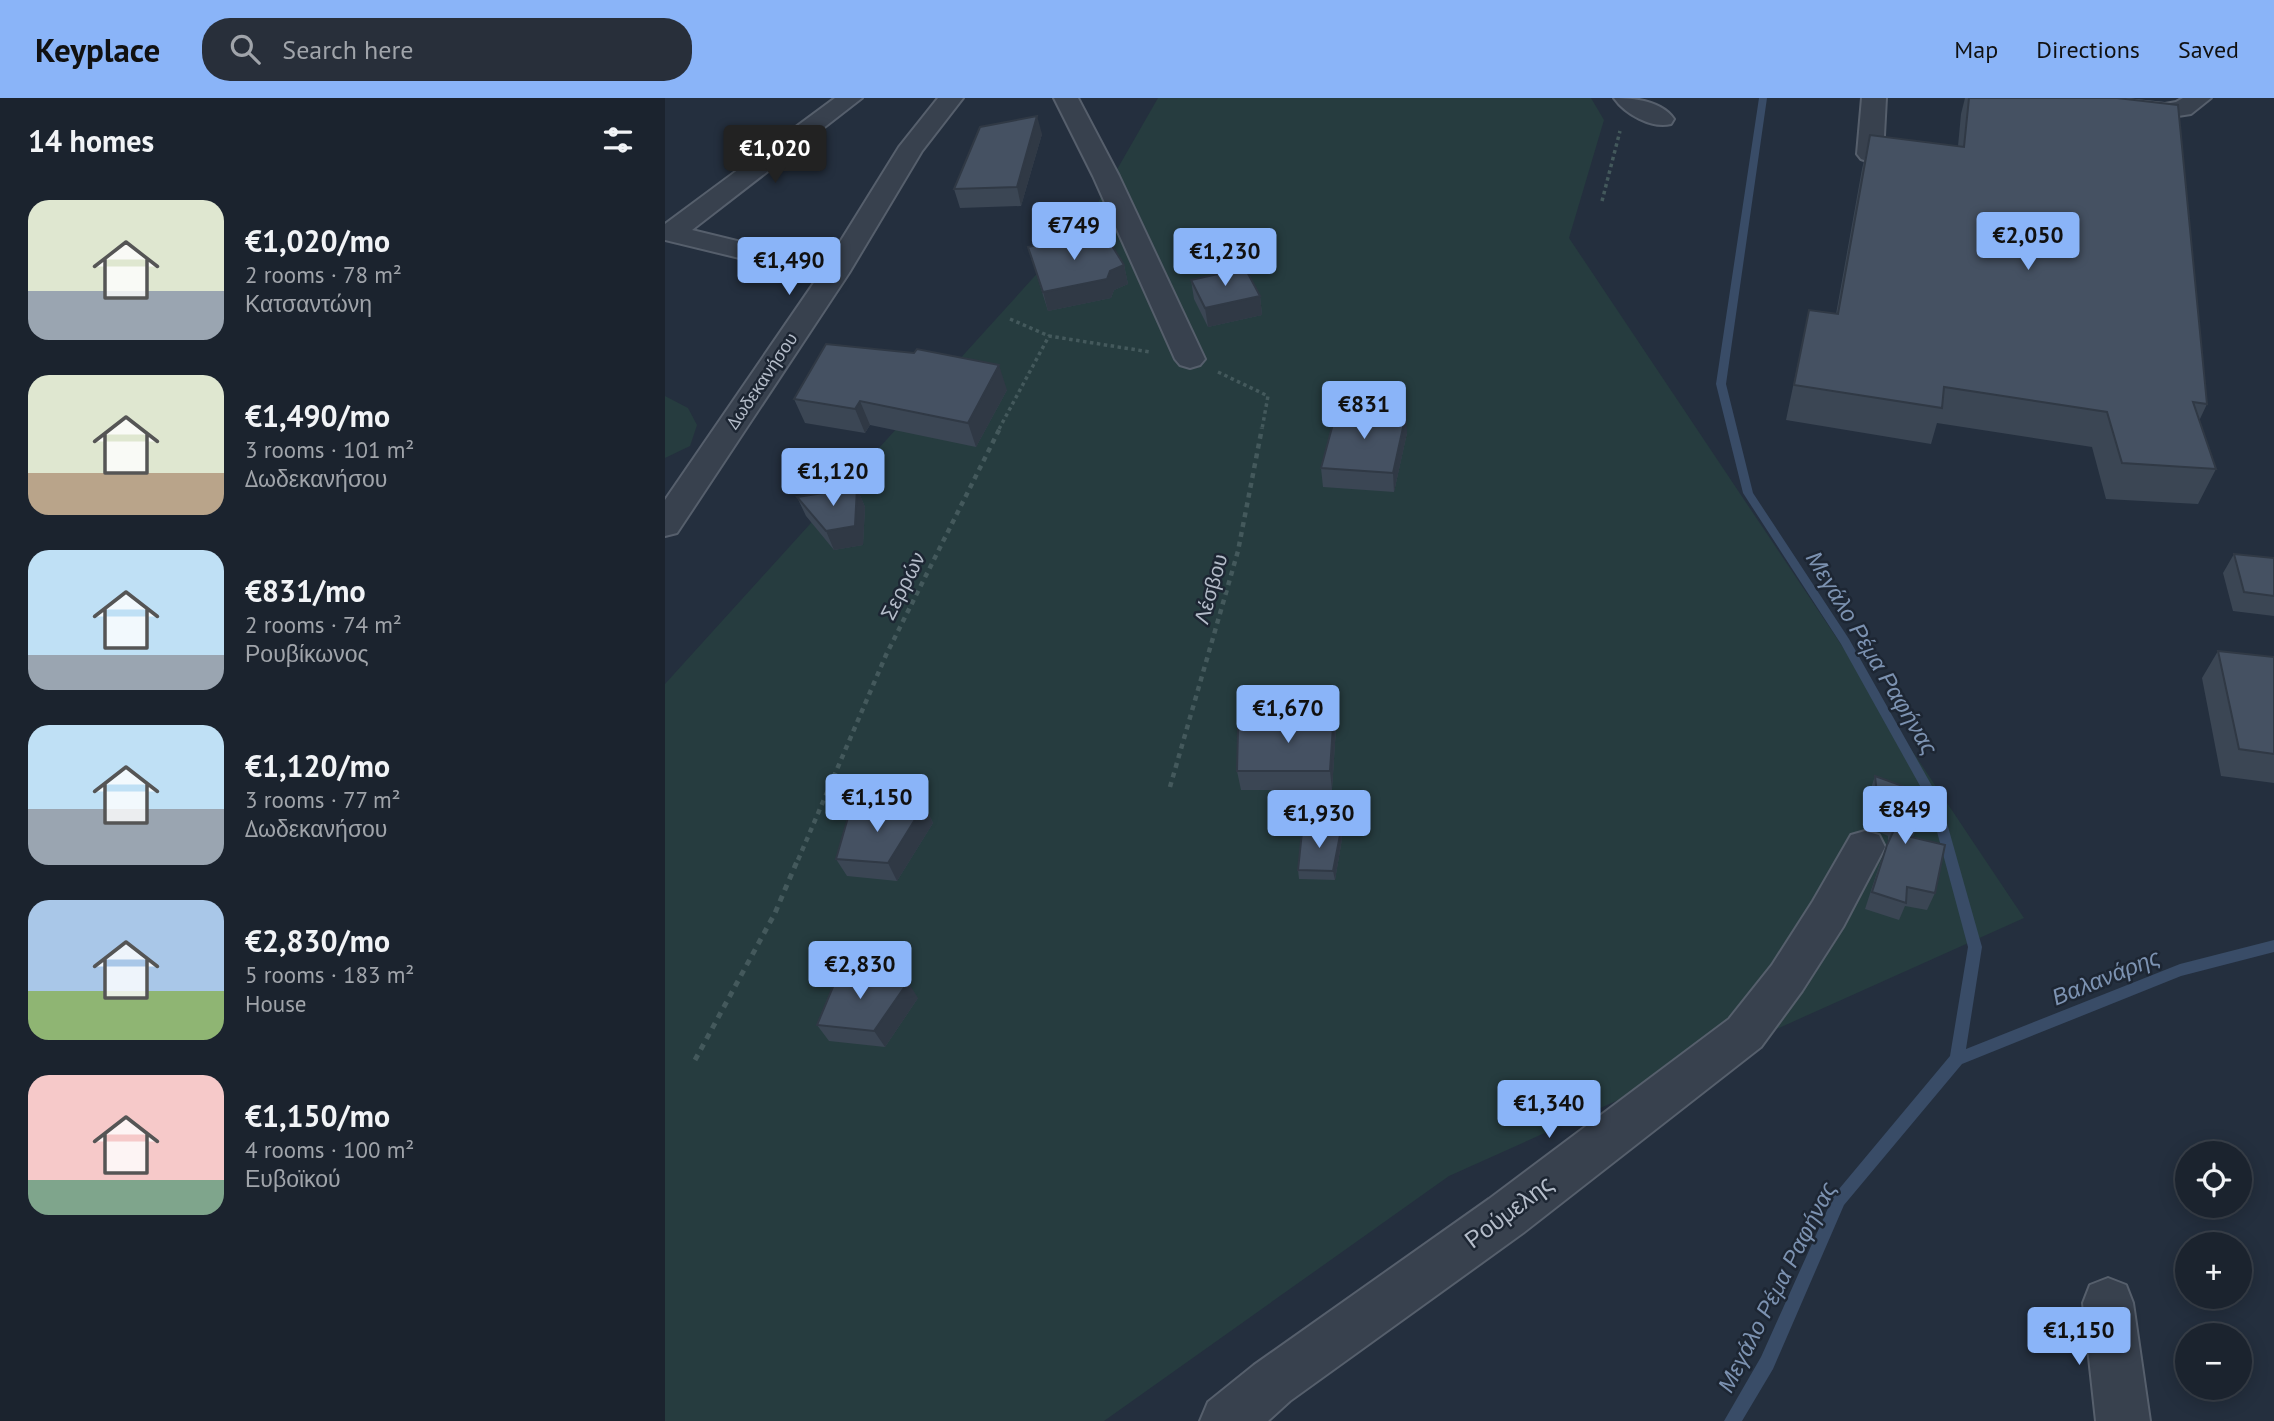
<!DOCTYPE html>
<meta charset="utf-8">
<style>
body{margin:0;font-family:"PT Sans",sans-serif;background:#282f3a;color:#f1f3f6;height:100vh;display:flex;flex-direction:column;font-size:26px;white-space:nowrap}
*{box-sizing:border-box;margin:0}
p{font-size:23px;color:#a0a4aa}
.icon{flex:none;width:38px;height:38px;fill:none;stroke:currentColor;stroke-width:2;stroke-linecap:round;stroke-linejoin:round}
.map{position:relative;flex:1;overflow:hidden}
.panel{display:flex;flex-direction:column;background:#1b232e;width:665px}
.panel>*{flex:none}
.controls{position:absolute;left:1510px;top:1043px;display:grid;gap:14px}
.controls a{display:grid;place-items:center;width:77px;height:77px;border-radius:50%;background:#1b232e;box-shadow:0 4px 18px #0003,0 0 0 2px #39404a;font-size:35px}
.price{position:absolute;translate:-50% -60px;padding:0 16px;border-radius:7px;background:#8ab4f8;color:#111;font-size:23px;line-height:46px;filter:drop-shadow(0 2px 4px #0008)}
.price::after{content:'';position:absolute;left:50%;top:42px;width:21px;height:16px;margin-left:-10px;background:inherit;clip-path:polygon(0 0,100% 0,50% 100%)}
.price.current{background:#222;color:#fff}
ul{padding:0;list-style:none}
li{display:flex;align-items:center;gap:21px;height:175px;padding:0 28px}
li span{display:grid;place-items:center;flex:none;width:196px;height:140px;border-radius:21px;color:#555}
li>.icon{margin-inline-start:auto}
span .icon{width:84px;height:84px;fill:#fffc;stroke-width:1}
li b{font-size:30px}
h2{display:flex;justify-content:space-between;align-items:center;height:84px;padding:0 28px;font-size:30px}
header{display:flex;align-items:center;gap:42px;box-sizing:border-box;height:98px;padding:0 35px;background:#8ab4f8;color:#111}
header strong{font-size:33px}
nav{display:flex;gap:38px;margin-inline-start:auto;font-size:24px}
.search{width:490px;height:63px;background:#282f3a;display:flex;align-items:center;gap:18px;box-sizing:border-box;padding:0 24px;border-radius:28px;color:#a0a4aa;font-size:26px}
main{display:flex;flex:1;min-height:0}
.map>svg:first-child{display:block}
.green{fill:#263c3f}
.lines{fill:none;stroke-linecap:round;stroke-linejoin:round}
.stream{fill:#394c67;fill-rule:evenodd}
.minor-casing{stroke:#565f6c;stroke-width:4}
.path-far2{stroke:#44595c;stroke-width:3.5;stroke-dasharray:3.5 3.5;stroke-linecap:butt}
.path-far1{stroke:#44595c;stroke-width:4.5;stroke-dasharray:5 5;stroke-linecap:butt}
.path{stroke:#44595c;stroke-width:5;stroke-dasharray:6 6;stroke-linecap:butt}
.minor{fill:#38414e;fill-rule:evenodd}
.wall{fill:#3b4654}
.shaded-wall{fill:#303945}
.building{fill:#455162;stroke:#303945;stroke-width:2}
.labels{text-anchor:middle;stroke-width:5;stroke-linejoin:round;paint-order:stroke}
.far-street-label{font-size:18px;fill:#b4bcc9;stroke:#1d2633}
.street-label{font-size:21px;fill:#b4bcc9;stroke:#1d2633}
.water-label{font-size:23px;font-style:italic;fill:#7c92b1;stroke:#1d2633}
.near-street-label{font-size:24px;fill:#b4bcc9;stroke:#1d2633}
</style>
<header>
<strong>Keyplace</strong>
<div class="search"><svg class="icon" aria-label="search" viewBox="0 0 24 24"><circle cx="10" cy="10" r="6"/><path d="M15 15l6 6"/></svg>Search here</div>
<nav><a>Map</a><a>Directions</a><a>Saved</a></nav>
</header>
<main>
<section class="panel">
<h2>14 homes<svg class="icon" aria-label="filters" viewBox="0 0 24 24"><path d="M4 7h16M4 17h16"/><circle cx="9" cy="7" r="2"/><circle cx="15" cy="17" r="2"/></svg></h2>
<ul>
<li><span style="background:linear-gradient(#dfe7d0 65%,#9aa5b1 0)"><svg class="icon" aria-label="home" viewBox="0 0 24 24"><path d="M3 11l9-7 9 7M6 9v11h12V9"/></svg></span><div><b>€1,020/mo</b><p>2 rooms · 78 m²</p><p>Κατσαντώνη</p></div></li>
<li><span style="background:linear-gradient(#dfe7d0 70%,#b9a48a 0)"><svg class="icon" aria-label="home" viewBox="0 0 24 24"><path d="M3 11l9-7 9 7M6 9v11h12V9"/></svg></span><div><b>€1,490/mo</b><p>3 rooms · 101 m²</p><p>Δωδεκανήσου</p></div></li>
<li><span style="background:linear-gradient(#bfe0f5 75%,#9aa5b1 0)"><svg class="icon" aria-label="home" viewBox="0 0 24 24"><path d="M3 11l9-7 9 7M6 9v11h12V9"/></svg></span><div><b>€831/mo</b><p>2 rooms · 74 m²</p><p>Ρουβίκωνος</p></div></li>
<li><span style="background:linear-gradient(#bfe0f5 60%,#9aa5b1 0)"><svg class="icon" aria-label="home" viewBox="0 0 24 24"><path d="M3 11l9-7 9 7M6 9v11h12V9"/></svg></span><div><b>€1,120/mo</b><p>3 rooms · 77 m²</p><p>Δωδεκανήσου</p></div></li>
<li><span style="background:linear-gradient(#a9c7e8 65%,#8fb573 0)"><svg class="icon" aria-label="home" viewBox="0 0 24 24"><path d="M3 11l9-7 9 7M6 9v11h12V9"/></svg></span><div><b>€2,830/mo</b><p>5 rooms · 183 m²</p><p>House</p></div></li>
<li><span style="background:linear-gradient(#f6c9c9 75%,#7fa58c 0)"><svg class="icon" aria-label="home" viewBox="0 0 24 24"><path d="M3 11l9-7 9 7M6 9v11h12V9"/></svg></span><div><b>€1,150/mo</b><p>4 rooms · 100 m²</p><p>Ευβοϊκού</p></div></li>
</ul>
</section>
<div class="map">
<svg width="1609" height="1323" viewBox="0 0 1609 1323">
<rect width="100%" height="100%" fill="#242f3e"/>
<path class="green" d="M493,0H926L939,22L904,140L1359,820L784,1078L439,1323H0V586L427,115Z
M0,298L23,310L32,327L25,348L0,360Z"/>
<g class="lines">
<path class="stream" d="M1094,0H1102L1061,286L1088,395L1184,541L1276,704L1317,849L1301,951L1515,866L1609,842V854L1516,878L1297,966L1179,1107L1108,1271L1077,1323H1059L1096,1259L1169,1097L1285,958L1303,849L1264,704L1176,546L1078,395L1051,286Z"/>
<defs>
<path id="minor" d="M170,0H197L27,132L162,165L234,49L273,0H298L257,53L184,175L12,435L0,438V402L153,179L0,142V126Z
M389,0H413L454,78L540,261L535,267L525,270L515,267L510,261L428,78Z
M949,0C969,0 997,3 1009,21L1006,26C987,31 960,16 949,0Z
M1197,0H1221L1218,56L1214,61L1205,64L1196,61L1192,56Z
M1355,0H1441L1500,6L1511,4L1518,0H1546L1526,16L1500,20L1367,7L1359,5Z
M1200,733L1214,737L1220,749L1178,829L1137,893L1096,949L858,1135L625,1303L603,1323H535L543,1304L589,1267L824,1101L1064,921L1107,867L1148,803L1186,737Z
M1443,1180L1461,1187L1468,1205L1485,1323H1431L1418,1205L1425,1187Z"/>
</defs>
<use href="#minor" class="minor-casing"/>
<path class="path-far2" d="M937,103L955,33
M345,221L384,238
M553,274L603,298L597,331
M334,331L384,238L485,254"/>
<path class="path-far1" d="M505,689L573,453L597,330
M133,762L221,557L335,330"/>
<path class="path" d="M30,962L110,815L133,761"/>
<use href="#minor" class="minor"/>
</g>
<path class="wall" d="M1300,0H1452L1542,306L1534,323L1551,371L1533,406L1441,401L1427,349L1272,325L1266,346L1121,322L1144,212L1171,216L1197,71L1205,37L1293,48L1296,16Z
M377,36L356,108L295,110L289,91Z
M363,149L459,167L463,186L449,192L446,200L383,213Z
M526,182L595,198L597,217L543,229L529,201Z
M249,255L342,292L311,349L205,327L200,335L140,325L129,301Z
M742,335L729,394L658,389L656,370Z
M192,390L200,409L198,447L169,452L141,418L132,399Z
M1569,456L1609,460V518L1568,513L1558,475Z
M1553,553L1609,559V685L1556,678L1537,580Z
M671,630L667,692H576L572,673Z
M1210,678L1251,731L1248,739L1270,795L1262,812L1240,808L1234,822L1200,811L1215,765L1223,745V738L1208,731L1204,696Z
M259,707L268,725L232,783L182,778L171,761L215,717Z
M676,732L677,741L670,782L634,781L633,772Z
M253,900L220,949L164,943L152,927Z"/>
<path class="shaded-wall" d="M372,18L377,36L356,108L352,89Z
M459,167L463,186L449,192L446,200L383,213L378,194L445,173Z
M595,198L597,217L543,229L540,210Z
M334,267L342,292L311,349L303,325Z
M195,303L205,327L200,335L190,311Z
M741,316L742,335L729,394L728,375Z
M192,390L200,409L198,447L169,452L161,433Z
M669,612L671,630L667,692L665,673Z
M259,707L268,725L232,783L223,765Z
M676,732L677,741L670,782L668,773Z
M243,884L253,900L220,949L209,933Z"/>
<path class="building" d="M1304,0H1452L1513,7L1542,306L1528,304L1551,371L1457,365L1442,314L1279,289L1277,310L1129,287L1144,212L1173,216L1205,37L1299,49Z
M372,18L352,89L289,91L315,29Z
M425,137L444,143L459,167L445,173L442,181L378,194L363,149Z
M580,170L595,198L540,210L526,182Z
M161,246L249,255L252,251L334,267L303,325L195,303L190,311L129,301Z
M672,311L741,316L728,375L656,370Z
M192,390L190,428L161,433L132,399Z
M1569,456L1609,460V498L1579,494Z
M1553,553L1609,559V656L1574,651Z
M669,612L665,673H572L573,631Z
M1210,678L1257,695L1251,731L1247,729L1246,739L1280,747L1270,795L1242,789L1241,805L1207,794L1222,747L1229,732L1230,721L1214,713Z
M219,706L259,707L223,765L171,761L184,716L215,717Z
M676,732L668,773L633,772L637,734Z
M175,872L243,884L209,933L152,927Z"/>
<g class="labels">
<g class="far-street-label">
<text transform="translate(97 283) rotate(-56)" y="6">Δωδεκανήσου</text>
</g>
<g class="street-label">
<text transform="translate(238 488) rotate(-63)" y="7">Σερρών</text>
<text transform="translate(546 491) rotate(-74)" y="7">Λέσβου</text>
</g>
<g class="water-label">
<text transform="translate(1207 555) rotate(59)" y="8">Μεγάλο Ρέμα Ραφήνας</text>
<text transform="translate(1441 879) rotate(-22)" y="8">Βαλανάρης</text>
<text transform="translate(1112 1189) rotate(-63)" y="8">Μεγάλο Ρέμα Ραφήνας</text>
</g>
<g class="near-street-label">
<text transform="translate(844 1114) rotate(-37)" y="8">Ρούμελης</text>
</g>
</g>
</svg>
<div class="controls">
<a><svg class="icon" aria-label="locate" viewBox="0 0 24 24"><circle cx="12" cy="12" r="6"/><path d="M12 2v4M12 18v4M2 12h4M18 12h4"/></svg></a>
<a>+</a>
<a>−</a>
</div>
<b class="price current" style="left:110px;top:87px">€1,020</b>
<b class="price" style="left:409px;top:164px">€749</b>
<b class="price" style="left:1363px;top:174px">€2,050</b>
<b class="price" style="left:560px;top:190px">€1,230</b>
<b class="price" style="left:124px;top:199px">€1,490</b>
<b class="price" style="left:699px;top:343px">€831</b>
<b class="price" style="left:168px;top:410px">€1,120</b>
<b class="price" style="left:623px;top:647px">€1,670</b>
<b class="price" style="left:212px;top:736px">€1,150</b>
<b class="price" style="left:1240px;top:748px">€849</b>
<b class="price" style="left:654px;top:752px">€1,930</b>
<b class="price" style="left:195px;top:903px">€2,830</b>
<b class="price" style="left:884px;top:1042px">€1,340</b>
<b class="price" style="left:1414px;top:1269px">€1,150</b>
</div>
</main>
